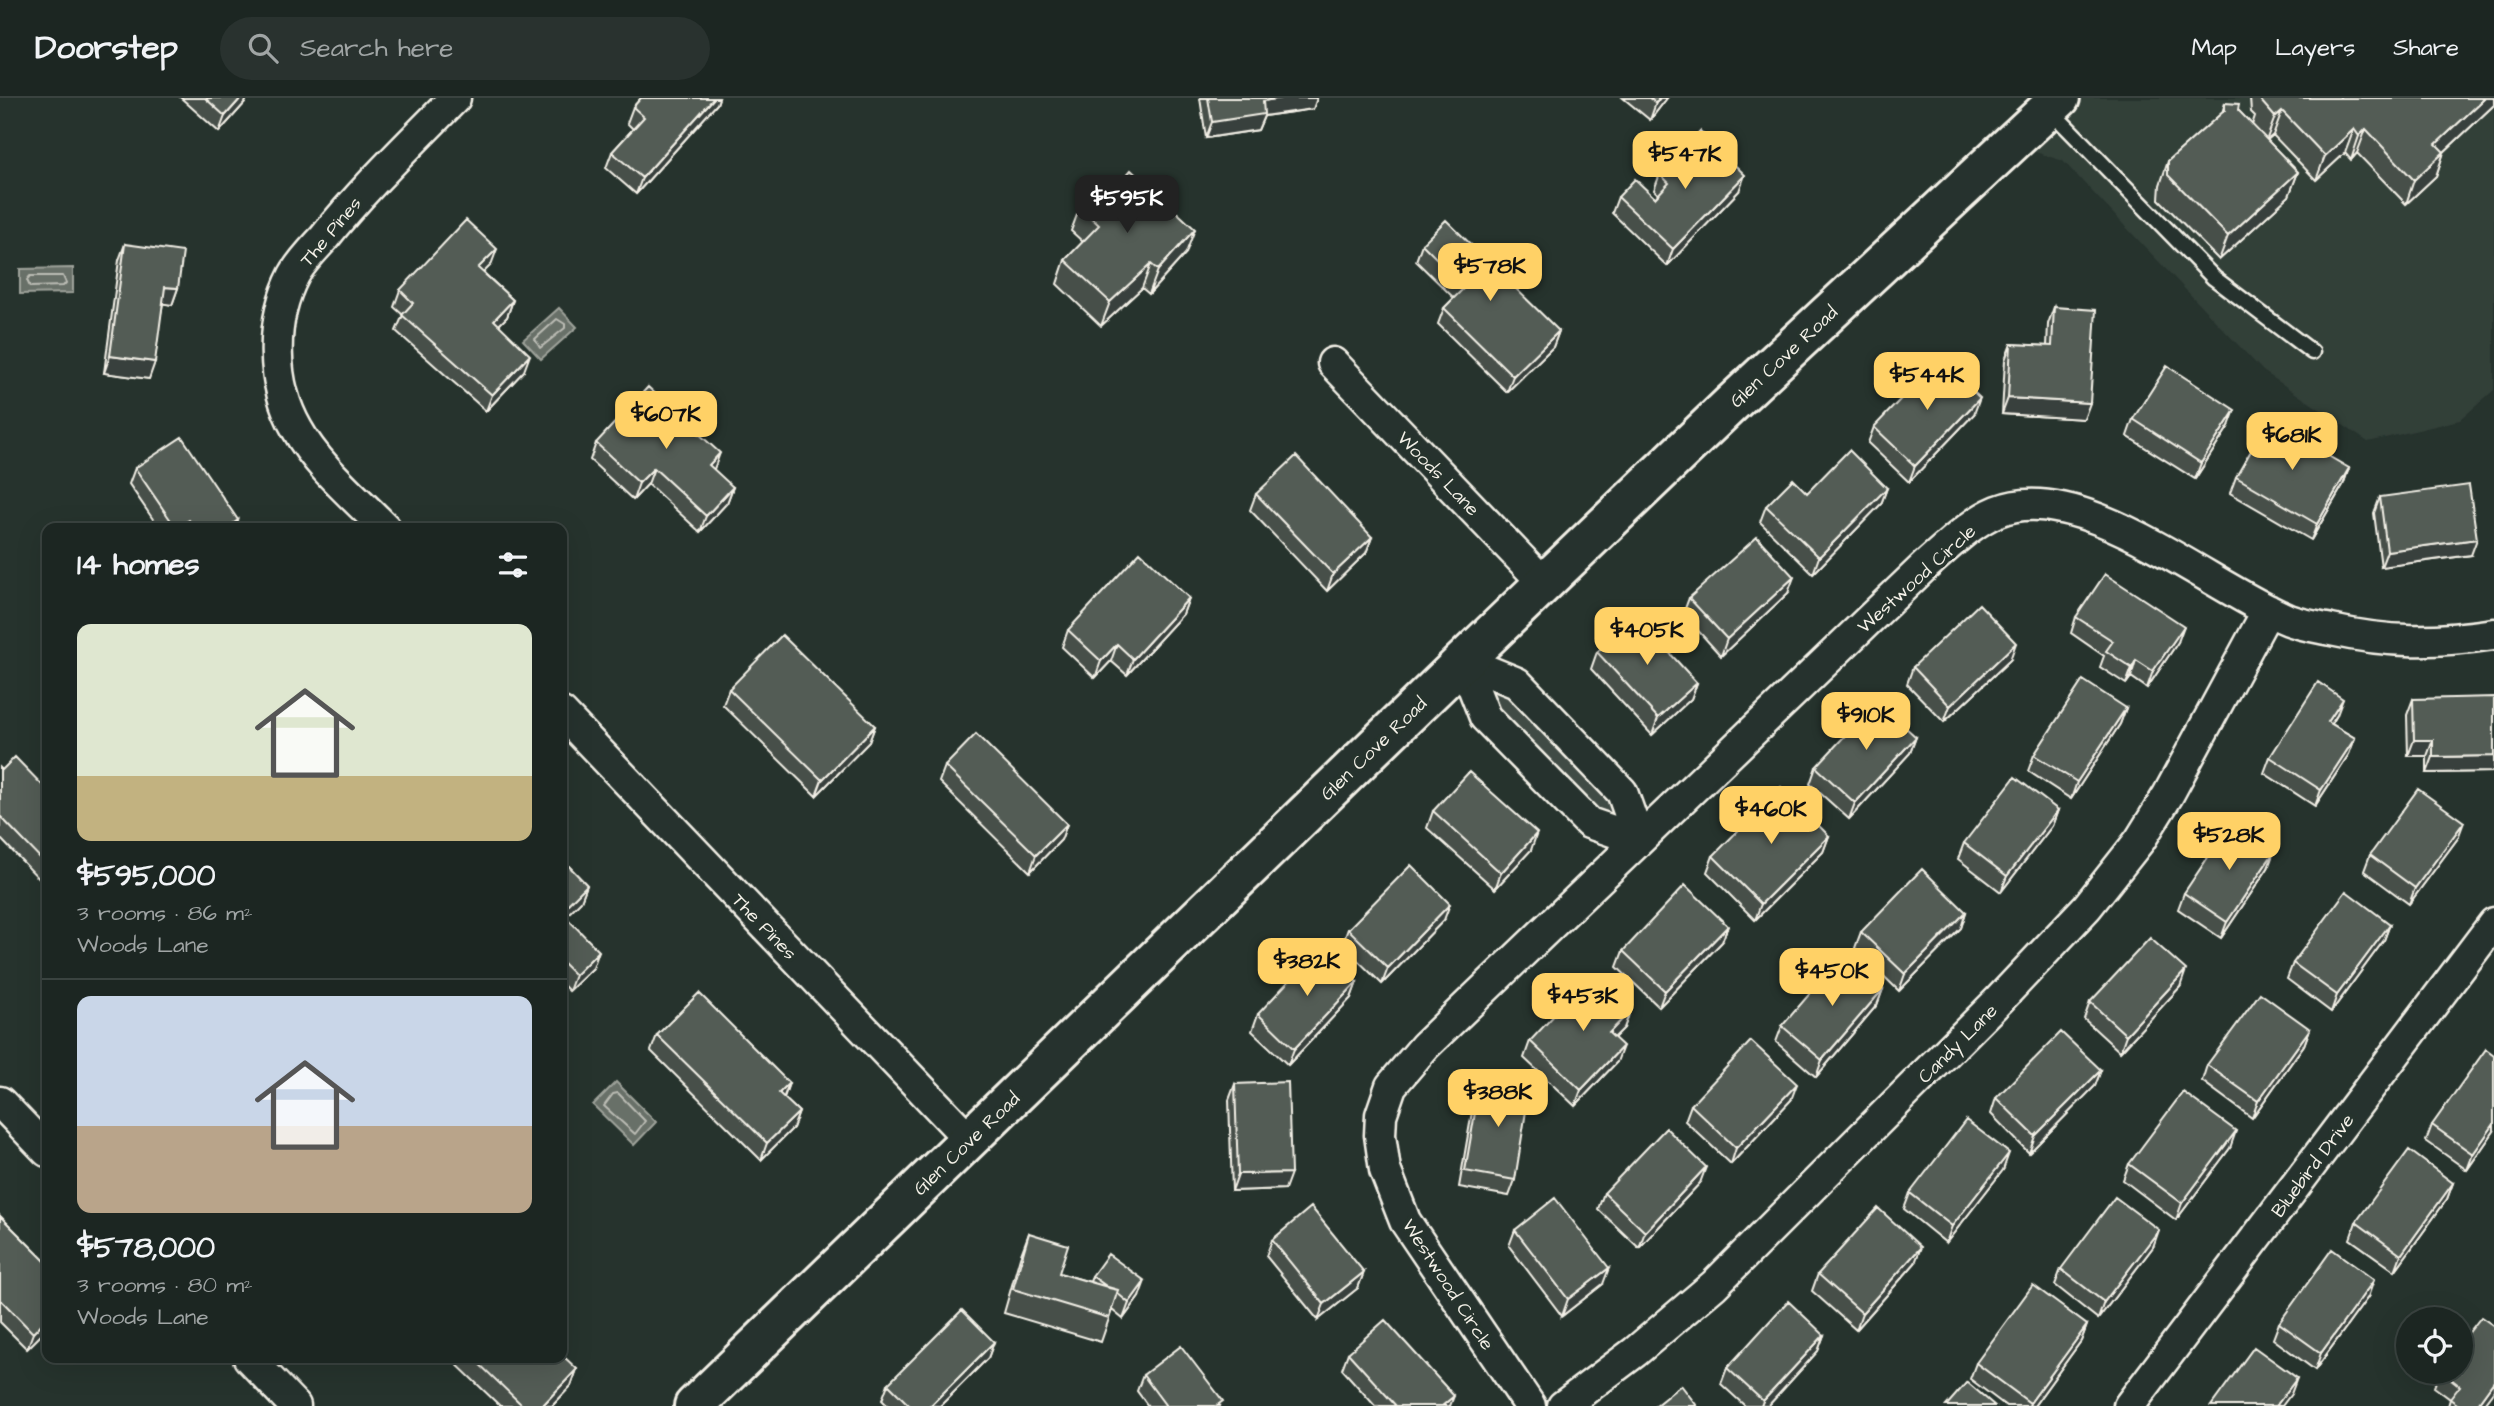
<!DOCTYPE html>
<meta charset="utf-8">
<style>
body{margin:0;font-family:"Architects Daughter",sans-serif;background:#29322f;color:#f1f3f6;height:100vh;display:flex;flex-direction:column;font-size:26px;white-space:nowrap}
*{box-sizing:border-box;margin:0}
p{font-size:23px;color:#a0a5a5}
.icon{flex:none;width:38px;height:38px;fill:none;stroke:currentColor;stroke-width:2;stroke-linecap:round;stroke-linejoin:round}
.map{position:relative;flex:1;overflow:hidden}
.details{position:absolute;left:42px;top:425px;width:525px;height:840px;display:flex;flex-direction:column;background:#1c2622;border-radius:14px;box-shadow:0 7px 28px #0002,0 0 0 2px #3a4340}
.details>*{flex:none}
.buttons{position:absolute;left:2396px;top:1209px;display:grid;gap:14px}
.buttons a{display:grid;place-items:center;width:77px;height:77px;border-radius:50%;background:#1c2622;box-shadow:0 7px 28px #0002,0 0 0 2px #3a4340;font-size:35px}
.price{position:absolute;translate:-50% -60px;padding:0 16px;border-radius:14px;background:#ffd166;color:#111;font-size:23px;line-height:46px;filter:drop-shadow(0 2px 4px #0008)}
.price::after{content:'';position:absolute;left:50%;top:42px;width:21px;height:16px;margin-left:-10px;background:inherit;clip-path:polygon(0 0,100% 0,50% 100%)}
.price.selected{background:#222;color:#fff}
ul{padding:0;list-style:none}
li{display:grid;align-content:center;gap:14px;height:371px;padding:0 35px}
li+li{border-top:2px solid #3a4340}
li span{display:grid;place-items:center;height:217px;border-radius:14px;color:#555}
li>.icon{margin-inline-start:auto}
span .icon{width:126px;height:126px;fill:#fffc;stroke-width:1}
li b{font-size:30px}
h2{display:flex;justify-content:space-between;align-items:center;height:84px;padding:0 35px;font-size:30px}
header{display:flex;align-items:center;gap:42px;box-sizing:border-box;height:98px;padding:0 35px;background:#1c2622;border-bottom:2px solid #3a4340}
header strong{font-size:33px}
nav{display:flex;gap:38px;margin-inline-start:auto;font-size:24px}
.search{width:490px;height:63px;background:#29322f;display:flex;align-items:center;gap:18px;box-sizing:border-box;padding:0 24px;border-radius:38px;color:#a0a5a5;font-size:26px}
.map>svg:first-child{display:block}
.built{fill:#333f39}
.green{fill:#414b45;stroke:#9a9e96;stroke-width:2}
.water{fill:#676f68;stroke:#9fa39b;stroke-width:2}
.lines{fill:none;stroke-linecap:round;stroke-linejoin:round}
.shore{stroke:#bcbdb5;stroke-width:2}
.lane-casing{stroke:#f4f1e8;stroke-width:19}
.street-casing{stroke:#f4f1e8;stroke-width:35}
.primary-casing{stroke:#f4f1e8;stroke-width:44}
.lane{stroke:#26332d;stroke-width:14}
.street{stroke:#26332d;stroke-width:30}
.primary{stroke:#26332d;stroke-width:38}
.wall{fill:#474f49;stroke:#f4f1e8;stroke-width:2}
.shaded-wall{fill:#39403c;stroke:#f4f1e8;stroke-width:2}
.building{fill:#525c55;stroke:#f4f1e8;stroke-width:2}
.labels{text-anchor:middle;stroke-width:7;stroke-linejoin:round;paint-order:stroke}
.street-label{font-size:19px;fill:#f4f1e8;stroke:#26332d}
</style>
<header>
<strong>Doorstep</strong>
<div class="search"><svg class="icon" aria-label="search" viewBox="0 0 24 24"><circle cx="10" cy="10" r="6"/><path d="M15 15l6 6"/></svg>Search here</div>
<nav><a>Map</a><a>Layers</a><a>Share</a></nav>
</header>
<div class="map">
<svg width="2494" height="1308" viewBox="0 0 2494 1308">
<rect width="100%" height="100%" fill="#26332d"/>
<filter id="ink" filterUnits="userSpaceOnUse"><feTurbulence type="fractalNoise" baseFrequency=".0143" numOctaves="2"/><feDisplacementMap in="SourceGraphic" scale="14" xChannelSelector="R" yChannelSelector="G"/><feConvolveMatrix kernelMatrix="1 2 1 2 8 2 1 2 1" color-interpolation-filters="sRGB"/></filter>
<g filter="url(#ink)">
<path class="built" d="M2060,0H2494V292L2460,322L2368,344L2263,273L2063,63L2011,46Z"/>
<path class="green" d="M1463,563L1517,585L1622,694L1639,742L1589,725L1485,619Z"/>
<path class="water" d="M73,170V195L20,196V171Z
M559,210L577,229L541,261L523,242Z
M616,984L656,1024L634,1047L593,1007Z"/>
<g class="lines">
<path class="shore" d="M30,178H63L66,185L63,188L30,189L27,182Z
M557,221L565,226V230L540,250L535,241Z
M618,995L645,1023L635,1036L604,1008L613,996Z"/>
<defs>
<path id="lane" d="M2049,11L2214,180L2312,254"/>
<path id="street" d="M1333,265L1545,486
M385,430C355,399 318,369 297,331C271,286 270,223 294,177C301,164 314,151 324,140C364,90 410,46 455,0
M1463,563L1517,585L1622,694L1639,742L1589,725L1485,619Z
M562,615L969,1041
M0,1004L47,1053
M249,1260L295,1308
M1530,1308L1405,1123L1385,1072L1380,1037L1381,1017L1391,988L1425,948L1926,467C1948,448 1971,424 1998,413C2081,379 2212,491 2289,522C2302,527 2317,529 2331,532C2389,545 2435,545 2494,536
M1563,1308L1635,1254L1714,1187L1999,902L2087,809L2140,742L2168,697L2268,512
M2129,1308L2494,825"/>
<path id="primary" d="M694,1308L1463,563L1730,307L2060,0"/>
</defs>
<use href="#lane" class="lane-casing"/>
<use href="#street" class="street-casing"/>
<use href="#primary" class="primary-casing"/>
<use href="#lane" class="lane"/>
<use href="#street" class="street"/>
<use href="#primary" class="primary"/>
</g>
<path class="wall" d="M181,0H247L245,5L219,34Z
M641,0H719L717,6L636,96L606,70L612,54L633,31L627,25L633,9Z
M1200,0H1317L1313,11L1264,18L1258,32L1206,40Z
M1623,0H1667L1650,22Z
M2250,0H2494V7L2444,54L2436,78L2406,106L2357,55L2351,62L2345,55L2316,82L2273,37L2267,42L2298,74L2289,98L2219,162L2159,101L2160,87L2168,63L2222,15L2225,5L2238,12L2252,27L2255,18L2251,14Z
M1660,76L1739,93L1667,168L1612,115L1618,99L1655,100L1658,96L1654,92Z
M1080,109L1186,155L1149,196L1142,190L1101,228L1057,186L1065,162L1083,144L1071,133Z
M125,146L178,190L172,207L163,205L149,281L104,275L119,162Z
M1422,146L1559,233L1553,249L1507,294L1438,226L1444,210L1454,200L1416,163Z
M491,167L483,174L513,202L507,219L499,227L524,273L486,313L396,233L403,217L394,209L400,192Z
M2054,209L2084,321L2002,316L2005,262L2011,246L2047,248L2048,226Z
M1974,316L1909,384L1868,345L1874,329Z
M2133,321L2229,328L2195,381L2127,338Z
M596,345L733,389L727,405L700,434L648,386L633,402L590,362Z
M135,370L235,430H159L129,386Z
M2349,370L2343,387L2311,442L2230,395L2236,379Z
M1887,390L1881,406L1813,476L1760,424L1766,408L1807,395Z
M1256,396L1372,439L1366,455L1327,493L1250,412Z
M2380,399L2471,457L2381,469L2374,415Z
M1788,495L1721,558L1683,516L1689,500Z
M1189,500L1183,516L1127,577L1111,563L1095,580L1062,549L1068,532Z
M2076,519L2178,544L2147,590L2131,579L2126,586L2100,569L2104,558L2071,535Z
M1597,554L1697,585L1691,601L1652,637L1591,571Z
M2010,562L1944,624L1907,586L1913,569Z
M729,591L875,628L869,644L816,698L723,607Z
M2413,601L2493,674L2427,675V658H2408L2407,617Z
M2126,610L2120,626L2071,701L2028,673L2034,657Z
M2337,617L2332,626L2355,640L2349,656L2315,708L2264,675L2270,659Z
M1916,639L1910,655L1849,721L1810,686L1816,669Z
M945,668L1067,726L1061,742L1030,774L939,684Z
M0,670L2,672L47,692V789L0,740Z
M2058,712L2052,728L2001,794L1958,761L1964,745Z
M1433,713L1531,752L1495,791L1427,730Z
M1829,738L1823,754L1755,822L1707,774L1713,758Z
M2458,740L2409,806L2364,773L2370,757Z
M562,761L587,787L581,803L565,819L593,870L569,893L562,886Z
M2268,770L2221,840L2178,811L2184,795Z
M1966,814L1961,830L1899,893L1855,850L1861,834Z
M1444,822L1382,886L1342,847L1348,831Z
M2390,826L2384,842L2331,914L2287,881L2293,865Z
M1722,844L1659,909L1617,869L1623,853Z
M1357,884L1351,900L1288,967L1252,933L1258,916Z
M2180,889L2120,954L2084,921L2090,904Z
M1883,891L1877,907L1816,979L1776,944L1782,928Z
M1630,913L1624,930L1614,940L1617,964L1575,1008L1524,960L1530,943Z
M2310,931L2304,947L2252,1020L2202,983L2207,967Z
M657,937L789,985L784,1000L799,1014L793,1030L761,1062L651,953Z
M2101,972L2095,988L2029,1055L1991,1016L1996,1000Z
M1481,980L1515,1082L1509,1098L1459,1089L1475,996Z
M1235,986L1285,1091L1232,1093L1229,1002Z
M1791,1002L1731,1066L1685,1023L1691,1007Z
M2432,1027L2494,1033L2467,1072L2426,1043Z
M2230,1050L2176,1122L2123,1082L2129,1066Z
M2003,1072L1946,1145L1904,1111L1910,1095Z
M1700,1085L1639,1150L1598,1111L1604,1095Z
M2453,1085L2447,1101L2395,1173L2350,1141L2356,1124Z
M0,1118L47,1165V1231L27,1251L0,1224Z
M1515,1132L1603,1186L1562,1218L1509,1148Z
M1029,1135L1059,1175L1090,1184L1092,1178L1139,1199L1123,1221L1112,1212L1101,1244L1004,1215L1020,1159Z
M1272,1142L1364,1174L1358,1190L1318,1222L1266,1158Z
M2153,1149L2098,1221L2055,1187L2061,1171Z
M1915,1165L1856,1232L1812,1193L1818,1176Z
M2368,1199L2315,1272L2273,1241L2279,1225Z
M2087,1227L2081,1243L2034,1308H2006L1970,1281L1976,1265Z
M1824,1237L1818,1253L1768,1308H1745L1721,1286L1727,1270Z
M994,1244L988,1260L940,1308H888L882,1302L888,1286Z
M1348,1255L1450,1308H1375L1342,1271Z
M450,1260H562L577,1271L571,1288L552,1308H500Z
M2440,1274H2460L2482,1308H2448L2450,1301L2434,1289Z
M1143,1277L1221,1308H1148L1137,1293Z"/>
<path class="shaded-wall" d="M241,0H247L245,5L219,34L225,18Z
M714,0H719L717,6L636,96L642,80Z
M1282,0H1317L1313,11L1264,18L1258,32L1206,40L1212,24L1263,3Z
M1660,0H1667L1650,22L1656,5Z
M2485,0H2494V7L2429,68L2444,54L2436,78L2406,106L2414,82L2436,46Z
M2282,13L2273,37L2266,43L2275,19Z
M2354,31L2345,55L2316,82L2325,58Z
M2366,31L2357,55L2351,62L2359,38Z
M2298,74L2289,98L2219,162L2228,138Z
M1745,77L1739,93L1667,168L1673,151Z
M1195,131L1186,155L1149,196L1158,172Z
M497,151L491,167L472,186L478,170Z
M1151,166L1142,190L1101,228L1110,204Z
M165,189L178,190L172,207L159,205Z
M513,202L507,219L488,238L494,222Z
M1559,233L1553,249L1507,294L1513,278Z
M530,257L524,273L486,313L492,297Z
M110,258L155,264L149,281L104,275Z
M1980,300L1974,316L1909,384L1915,368Z
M2008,300L2090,305L2084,321L2002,316Z
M2235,312L2229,328L2195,381L2201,365Z
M720,355L714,371L703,384L709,367Z
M654,370L648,386L633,402L639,385Z
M2349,370L2343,387L2311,442L2317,426Z
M733,389L727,405L700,434L706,418Z
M1887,390L1881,406L1813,476L1819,459Z
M189,422L186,430H177Z
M238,422L235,430H227Z
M1372,439L1366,455L1327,493L1333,476Z
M2477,441L2471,457L2381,469L2387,453Z
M1794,479L1788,495L1721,558L1727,541Z
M1189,500L1183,516L1127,577L1133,561Z
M2184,528L2178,544L2147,590L2153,573Z
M2016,545L2010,562L1944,624L1950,608Z
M1117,546L1111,563L1095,580L1101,563Z
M2136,562L2131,579L2126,586L2132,570Z
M1697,585L1691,601L1652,637L1658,620Z
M2343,601L2337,617L2322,640L2328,624Z
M2126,610L2120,626L2071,701L2077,684Z
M875,628L869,644L816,698L822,682Z
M1916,639L1910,655L1849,721L1855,705Z
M2355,640L2349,656L2315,708L2321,692Z
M2414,642H2433L2427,658H2408Z
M2494,658V670L2493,674L2427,675L2433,659Z
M2058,712L2052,728L2001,794L2007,778Z
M2464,724L2458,740L2409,806L2415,790Z
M1067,726L1061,742L1030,774L1036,757Z
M1537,735L1531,752L1495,791L1501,775Z
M1829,738L1823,754L1755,822L1761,806Z
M2274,754L2268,770L2221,840L2227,824Z
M587,787L581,803L562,822V812Z
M1450,806L1444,822L1382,886L1388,870Z
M1966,814L1961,830L1899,893L1905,876Z
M2390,826L2384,842L2331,914L2337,897Z
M1728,828L1722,844L1659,909L1665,893Z
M599,853L593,870L569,893L575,877Z
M2186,872L2180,889L2120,954L2126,937Z
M1357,884L1351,900L1288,967L1294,951Z
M1883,891L1877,907L1816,979L1822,962Z
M1630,913L1624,930L1603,951L1609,935Z
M2310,931L2304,947L2252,1020L2258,1003Z
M1623,948L1617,964L1575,1008L1581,992Z
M2101,972L2095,988L2029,1055L2035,1038Z
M789,985L783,1001L779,995Z
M1797,986L1791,1002L1731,1066L1736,1050Z
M799,1014L793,1030L761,1062L767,1045Z
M2494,1026V1033L2467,1072L2473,1056Z
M2236,1033L2230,1050L2176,1122L2182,1105Z
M2009,1055L2003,1072L1946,1145L1952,1128Z
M1706,1069L1700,1085L1639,1150L1645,1134Z
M1291,1075L1285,1091L1232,1093L1238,1076Z
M2453,1085L2447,1101L2395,1173L2401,1157Z
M2159,1132L2153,1149L2098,1221L2104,1204Z
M1921,1149L1915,1165L1856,1232L1862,1215Z
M1609,1170L1603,1186L1562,1218L1568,1201Z
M1364,1174L1358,1190L1318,1222L1324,1206Z
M2374,1182L2368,1199L2315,1272L2321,1255Z
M1145,1183L1139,1199L1123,1221L1129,1205Z
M47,1220V1231L27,1251L33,1235Z
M2087,1227L2081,1243L2034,1308H2029L2030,1305Z
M1824,1237L1818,1253L1768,1308H1761L1763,1303Z
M994,1244L988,1260L940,1308H930Z
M577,1271L571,1288L552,1308H542Z
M2297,1280L2291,1296L2282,1308H2276Z
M2494,1283V1292L2482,1308H2476Z
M1454,1298L1450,1308H1442Z"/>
<path class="building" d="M205,0H241L225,18Z
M641,0H714L642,80L612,54L644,19L633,9Z
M1208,0H1282L1263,3L1264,16L1212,24Z
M1649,0H1660L1656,5Z
M2264,0H2485L2436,46L2444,54L2414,82L2366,31L2359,38L2354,31L2325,58L2282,13L2275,19L2261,3Z
M2225,5L2239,6L2238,12L2298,74L2228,138L2168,77V63L2225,12Z
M1700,33L1745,77L1673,151L1618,99L1635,81L1655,100L1669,85L1660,76Z
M1131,72L1195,131L1158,172L1151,166L1110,204L1065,162L1099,127L1080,109L1106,80L1116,89Z
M466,122L497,151L478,170L513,202L494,222L530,257L492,297L402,217L413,205L400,192Z
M1446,122L1559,233L1513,278L1444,210L1465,189L1422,146Z
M125,146L183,154L178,190L165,189L155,264L110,258Z
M2054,209L2096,212L2090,305L2008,300L2011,246L2052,248Z
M1939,261L1980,300L1915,368L1874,329Z
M2167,268L2235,312L2201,365L2133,321Z
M648,289L720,355L709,367L733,389L706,418L654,370L639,385L596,345Z
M2268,323L2349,370L2317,426L2236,379Z
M182,339L238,422L227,430H195L189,422L176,430L135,370Z
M1849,352L1887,390L1819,459L1766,408L1793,381L1807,395Z
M1296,358L1372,439L1333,476L1256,396Z
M2469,387L2477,441L2387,453L2380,399Z
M1757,439L1794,479L1727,541L1689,500Z
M1140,454L1189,500L1133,561L1117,546L1101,563L1068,532Z
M2105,476L2184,528L2153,573L2136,562L2132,570L2106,553L2113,543L2076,519Z
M1979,506L2016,545L1950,608L1913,569Z
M1636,518L1697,585L1658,620L1597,554Z
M782,537L875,628L822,682L729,591Z
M2083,582L2126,610L2077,684L2034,657Z
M2318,584L2343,601L2328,624L2355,640L2321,692L2270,659Z
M2494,599V658L2433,659V642H2414L2413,601Z
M1877,603L1916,639L1855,705L1816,669Z
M976,636L1067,726L1036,757L945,668Z
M15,659L47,692V767L0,718V670L2,672Z
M1469,674L1537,735L1501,775L1433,713Z
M2015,679L2058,712L2007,778L1964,745Z
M1781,689L1829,738L1761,806L1713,758Z
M2418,691L2464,724L2415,790L2370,757Z
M2231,725L2274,754L2227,824L2184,795Z
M562,761L587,787L562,812Z
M1411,767L1450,806L1388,870L1348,831Z
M1922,771L1966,814L1905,876L1861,834Z
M1685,787L1728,828L1665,893L1623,853Z
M2346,793L2390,826L2337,897L2293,865Z
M562,815L599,853L575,877L562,864Z
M2150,840L2186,872L2126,937L2090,904Z
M1320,850L1357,884L1294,951L1258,916Z
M1843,857L1883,891L1822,962L1782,928Z
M1592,877L1630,913L1609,935L1623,948L1581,992L1530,943Z
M699,895L789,985L779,995L799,1014L767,1045L657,937Z
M2260,895L2310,931L2258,1003L2207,967Z
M2061,934L2101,972L2035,1038L1996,1000Z
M1751,943L1797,986L1736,1050L1691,1007Z
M2486,951L2494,957V1026L2473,1056L2432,1027Z
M1481,980L1530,988L1515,1082L1465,1073Z
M1288,984L1291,1075L1238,1076L1235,986Z
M2183,994L2236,1033L2182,1105L2129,1066Z
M1966,1022L2009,1055L1952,1128L1910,1095Z
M1666,1030L1706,1069L1645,1134L1604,1095Z
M2409,1052L2453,1085L2401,1157L2356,1124Z
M2115,1099L2159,1132L2104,1204L2061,1171Z
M1555,1100L1609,1170L1568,1201L1515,1132Z
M1311,1109L1364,1174L1324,1206L1272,1142Z
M1878,1110L1921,1149L1862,1215L1818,1176Z
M0,1118L47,1165V1220L33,1235L0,1201Z
M1029,1135L1068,1147L1059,1175L1118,1192L1109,1220L1013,1191Z
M2332,1151L2374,1182L2321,1255L2279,1225Z
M1108,1156L1145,1183L1129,1205L1117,1195L1118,1192L1109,1190L1092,1178Z
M2033,1187L2087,1227L2030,1305L1976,1265Z
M1788,1203L1824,1237L1763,1303L1727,1270Z
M962,1212L994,1244L930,1308H910L888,1286Z
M2481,1219L2494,1228V1283L2476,1308H2460L2450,1301L2460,1288L2442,1274H2460V1246Z
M1385,1222L1454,1298L1442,1308H1396L1348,1255Z
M1181,1248L1223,1303L1216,1308H1166L1143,1277Z
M2254,1249L2297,1280L2276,1308H2211Z
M562,1257L577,1271L542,1308H523L473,1260H562Z
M1967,1284L1995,1308H1946Z
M1681,1287L1697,1308H1655Z"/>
</g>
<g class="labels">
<g class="street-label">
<text transform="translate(330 133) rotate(-50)" y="7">The Pines</text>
<text transform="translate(1783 258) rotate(-43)" y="7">Glen Cove Road</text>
<text transform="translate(1439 375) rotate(46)" y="7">Woods Lane</text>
<text transform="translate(1916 480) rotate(-42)" y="7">Westwood Circle</text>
<text transform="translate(1373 650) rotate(-44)" y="7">Glen Cove Road</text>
<text transform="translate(765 828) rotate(46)" y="7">The Pines</text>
<text transform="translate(1957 945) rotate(-45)" y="7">Candy Lane</text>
<text transform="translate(966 1045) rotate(-44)" y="7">Glen Cove Road</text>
<text transform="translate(2312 1067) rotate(-53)" y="7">Bluebird Drive</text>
<text transform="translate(1449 1186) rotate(57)" y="7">Westwood Circle</text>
</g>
</g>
</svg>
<div class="buttons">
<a><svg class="icon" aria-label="locate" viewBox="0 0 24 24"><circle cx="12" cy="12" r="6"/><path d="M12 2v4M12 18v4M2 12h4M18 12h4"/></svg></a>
</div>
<b class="price" style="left:1685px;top:93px">$547K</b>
<b class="price selected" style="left:1127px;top:137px">$595K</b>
<b class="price" style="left:1490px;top:205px">$578K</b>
<b class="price" style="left:1927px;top:314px">$544K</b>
<b class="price" style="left:666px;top:353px">$607K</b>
<b class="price" style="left:2292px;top:374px">$681K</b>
<b class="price" style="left:1647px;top:569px">$405K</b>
<b class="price" style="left:1866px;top:654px">$910K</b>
<b class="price" style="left:1771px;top:748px">$460K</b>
<b class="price" style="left:2229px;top:774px">$528K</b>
<b class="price" style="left:1307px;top:900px">$382K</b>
<b class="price" style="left:1832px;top:910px">$450K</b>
<b class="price" style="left:1583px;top:935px">$453K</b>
<b class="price" style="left:1498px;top:1031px">$388K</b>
<section class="details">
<h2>14 homes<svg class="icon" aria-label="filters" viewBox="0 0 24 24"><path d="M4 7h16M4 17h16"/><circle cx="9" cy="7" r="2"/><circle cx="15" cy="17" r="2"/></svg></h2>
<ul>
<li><span style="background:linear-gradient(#dfe7d0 70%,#c2b280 0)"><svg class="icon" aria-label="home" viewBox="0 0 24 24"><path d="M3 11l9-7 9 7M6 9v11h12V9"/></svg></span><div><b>$595,000</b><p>3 rooms · 86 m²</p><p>Woods Lane</p></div></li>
<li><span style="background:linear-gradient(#c9d6e8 60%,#b9a48a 0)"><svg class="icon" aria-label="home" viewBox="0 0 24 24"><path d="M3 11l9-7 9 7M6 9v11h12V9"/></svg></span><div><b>$578,000</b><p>3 rooms · 80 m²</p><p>Woods Lane</p></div></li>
</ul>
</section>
</div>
